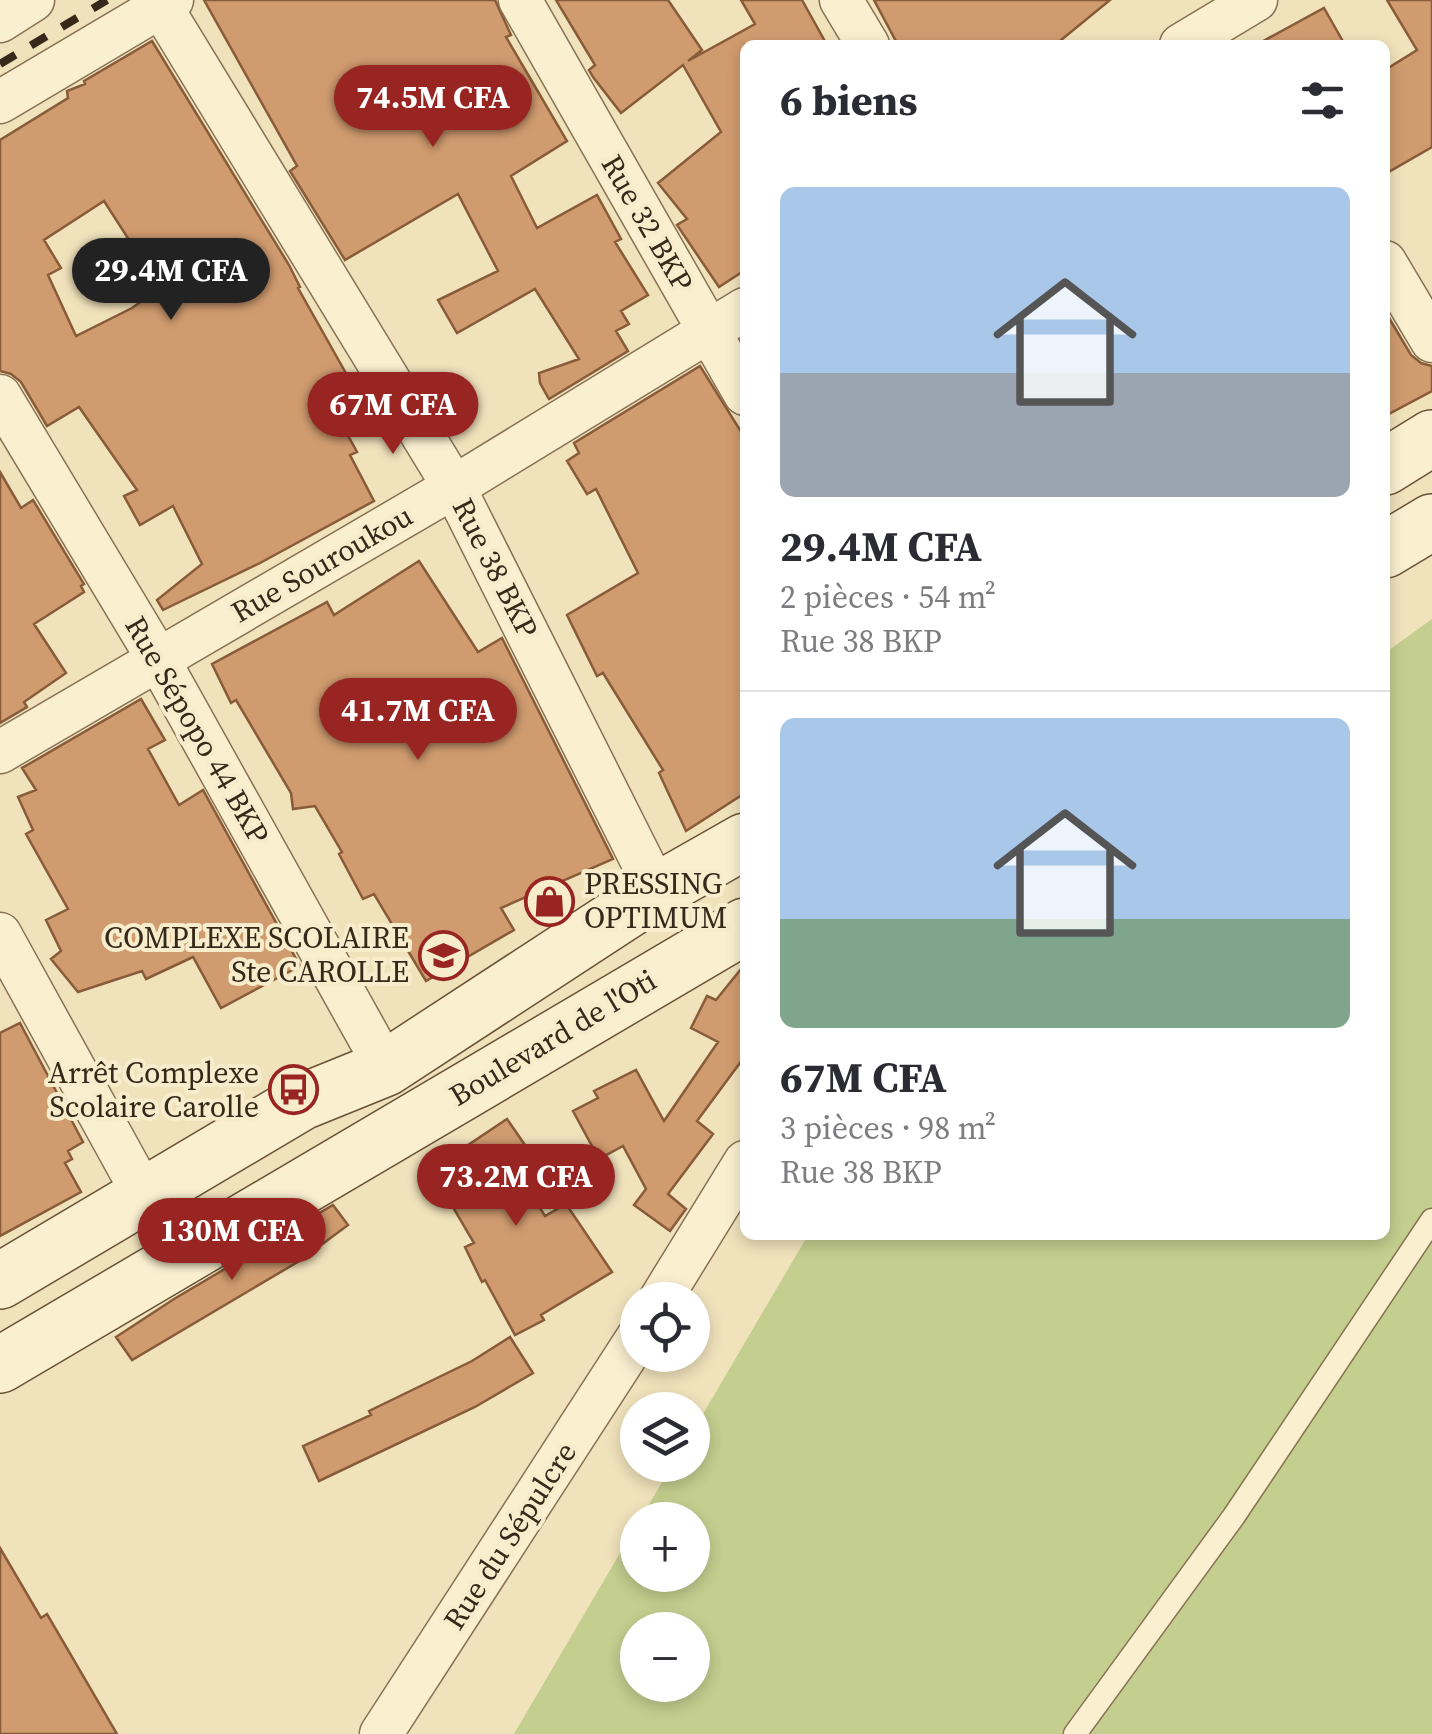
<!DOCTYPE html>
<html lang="fr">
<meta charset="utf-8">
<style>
body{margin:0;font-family:"Source Serif 4",serif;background:#f2f2f3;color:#2b2b33;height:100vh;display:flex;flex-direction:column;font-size:38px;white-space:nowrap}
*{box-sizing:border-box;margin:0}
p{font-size:32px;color:#7c7c81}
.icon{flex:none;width:55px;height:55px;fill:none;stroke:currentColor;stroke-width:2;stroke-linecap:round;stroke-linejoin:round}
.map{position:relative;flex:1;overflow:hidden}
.side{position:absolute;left:740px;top:40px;width:650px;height:1200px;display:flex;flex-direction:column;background:#fff;border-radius:15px;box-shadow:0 5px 15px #0003}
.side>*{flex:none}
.fabs{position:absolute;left:620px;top:1282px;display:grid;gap:20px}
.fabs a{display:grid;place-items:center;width:90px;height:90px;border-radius:50%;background:#fff;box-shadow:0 5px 15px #0003;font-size:50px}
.price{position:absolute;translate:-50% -85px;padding:0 22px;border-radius:35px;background:#992522;color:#fff;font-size:32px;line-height:65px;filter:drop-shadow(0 2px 5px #0008)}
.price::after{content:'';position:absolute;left:50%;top:60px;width:30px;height:22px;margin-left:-15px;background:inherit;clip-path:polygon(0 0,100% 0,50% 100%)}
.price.selected{background:#222;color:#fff}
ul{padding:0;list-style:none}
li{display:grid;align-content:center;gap:20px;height:530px;padding:0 40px}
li+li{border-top:2px solid #e1e1e2}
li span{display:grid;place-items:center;height:310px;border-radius:15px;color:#555}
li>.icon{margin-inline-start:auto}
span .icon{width:180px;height:180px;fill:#fffc;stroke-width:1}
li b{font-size:42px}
h2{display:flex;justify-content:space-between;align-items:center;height:120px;padding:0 40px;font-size:42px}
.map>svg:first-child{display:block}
.green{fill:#c4ce8f;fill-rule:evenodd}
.building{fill:#d09b6f;stroke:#885b39;stroke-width:2.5;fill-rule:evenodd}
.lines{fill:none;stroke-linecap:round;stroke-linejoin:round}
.lane-casing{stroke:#887255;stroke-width:25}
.street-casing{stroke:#887255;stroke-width:45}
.secondary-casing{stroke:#695238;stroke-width:58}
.lane{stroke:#faefcf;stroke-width:22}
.street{stroke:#faefcf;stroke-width:42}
.secondary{stroke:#faefcf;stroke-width:55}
.rail{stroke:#36291a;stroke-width:8;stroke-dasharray:18 18;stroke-linecap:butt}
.labels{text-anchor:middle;stroke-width:8;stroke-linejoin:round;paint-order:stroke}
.street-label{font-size:30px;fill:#36291a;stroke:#f7eccb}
.poi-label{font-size:30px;fill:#36291a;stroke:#f7eccb;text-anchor:end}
</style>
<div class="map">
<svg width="1432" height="1734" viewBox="0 0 1432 1734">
<rect width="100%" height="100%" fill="#f0e2bb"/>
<path class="green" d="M1432,619V1734H514L637,1524L638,1575H692V1520H640L672,1465H692L693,1431L808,1235H1385V653ZM638,1630H692V1685H638Z"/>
<path class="building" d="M204,0H495L511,35L506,37L567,141L511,176L537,228L597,195L621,239L615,242L648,295L621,311L629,324L616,331L628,351L549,399L540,383L539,373L579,359L535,289L457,333L438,300L498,271L458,194L345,260L290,171L297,166Z
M556,0H668L702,50L688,61L755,24L741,0H802L827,45H745V270L719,287L677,225L687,219L658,183L721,132L683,65L621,113L593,77L589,70L595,65Z
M874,0H1110L1055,45H898Z
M1387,0H1432V147L1385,174V70L1417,50Z
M1324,8L1345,45H1256Z
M152,41L289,265L300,287L298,288L370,416L345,430L357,452L350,455L374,501L260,563L163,610L157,600L202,564L173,506L140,525L124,496L137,490L79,407L47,426L21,382L11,374L0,371V140L68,98L67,91L85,84L84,81ZM104,201L160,288L132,308L76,336L48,275L61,268L44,240Z
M1389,318L1411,355L1421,363L1432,366V391L1385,416V321Z
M700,366L745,438V793L686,831L659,773L663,770L603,673L597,676L567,615L638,573L596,489L587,494L567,461L579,453L574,443Z
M0,472L21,508L33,500L84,584L81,586L84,592L34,624L66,673L24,702L27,707L0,723Z
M419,561L478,652L502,638L613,859L501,908L514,930L426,981L374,894L363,899L339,854L342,852L315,806L293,809L291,793L236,700L231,703L212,664L327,602L334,615Z
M141,699L165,740L148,749L179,805L203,790L300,966L221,1008L193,957L146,979L142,971L78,992L51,959L61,951L46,920L68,909L26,834L33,830L18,797L36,790L22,768Z
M745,964V1056L697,1121L713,1134L668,1194L686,1209L670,1231L634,1205L646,1189L623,1146L599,1159L573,1111L598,1098L594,1091L636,1070L664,1121L718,1042L691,1028L707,996L716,1000Z
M20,1023L83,1142L68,1151L72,1159L65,1163L81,1192L0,1236V1033Z
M507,1119L534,1158L516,1170L545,1216L566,1204L612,1272L541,1315L544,1320L515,1335L485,1280L482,1282L465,1247L474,1243L427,1163L452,1148L456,1153Z
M333,1205L348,1225L301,1260L132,1360L116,1337L174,1299Z
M510,1337L533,1373L475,1407L319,1481L303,1446L371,1415L369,1411L472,1361Z
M0,1548L41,1618L47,1614L117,1734H0Z"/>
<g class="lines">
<defs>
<path id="lane" d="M1075,1734L1234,1516L1432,1220"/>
<path id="street" d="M157,0L454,487L657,891
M520,0L745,394
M841,0L868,45
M0,21L33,0
M1181,45L1256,0
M0,102L172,0
M1385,262L1432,341
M0,396L158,659L386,1068
M0,752L454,487L745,309
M0,934L145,1197
M660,1300L745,1162
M381,1734L638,1337"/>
<path id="secondary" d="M1385,467L1432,438
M1385,550L1432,522
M0,1281L302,1102L386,1068L657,891L745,841
M0,1365L745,926"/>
</defs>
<use href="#lane" class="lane-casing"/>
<use href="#street" class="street-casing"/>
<use href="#secondary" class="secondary-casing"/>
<use href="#lane" class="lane"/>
<use href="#street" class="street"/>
<use href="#secondary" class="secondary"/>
<path class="rail" d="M0,64L107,0"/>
</g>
<defs>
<symbol id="shop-ring" viewBox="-11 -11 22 22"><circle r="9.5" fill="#f7eccb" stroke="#992522" stroke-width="1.5"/><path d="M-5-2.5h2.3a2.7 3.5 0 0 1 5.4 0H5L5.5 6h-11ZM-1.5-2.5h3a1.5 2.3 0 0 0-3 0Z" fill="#992522"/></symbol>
<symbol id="school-ring" viewBox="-11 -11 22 22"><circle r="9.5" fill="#f7eccb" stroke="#992522" stroke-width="1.5"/><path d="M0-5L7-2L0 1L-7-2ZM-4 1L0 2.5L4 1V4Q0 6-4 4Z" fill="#992522"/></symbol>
<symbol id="bus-ring" viewBox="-11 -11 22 22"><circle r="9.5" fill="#f7eccb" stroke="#992522" stroke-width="1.5"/><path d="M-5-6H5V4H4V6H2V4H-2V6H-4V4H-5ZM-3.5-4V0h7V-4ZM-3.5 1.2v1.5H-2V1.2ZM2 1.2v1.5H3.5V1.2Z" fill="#992522"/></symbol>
</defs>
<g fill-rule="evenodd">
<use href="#shop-ring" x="522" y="874" width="55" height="55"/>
<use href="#school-ring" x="416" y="928" width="55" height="55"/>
<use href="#bus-ring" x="266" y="1062" width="55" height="55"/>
</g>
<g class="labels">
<g class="street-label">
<text transform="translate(647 223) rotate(60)" y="10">Rue 32 BKP</text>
<text transform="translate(322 564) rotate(-30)" y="10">Rue Souroukou</text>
<text transform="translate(495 568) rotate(63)" y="10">Rue 38 BKP</text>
<text transform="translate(197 730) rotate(60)" y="10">Rue Sépopo 44 BKP</text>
<text transform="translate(553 1038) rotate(-31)" y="10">Boulevard de l'Oti</text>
<text transform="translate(510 1536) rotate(-57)" y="10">Rue du Sépulcre</text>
</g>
<g class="poi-label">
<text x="584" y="894" text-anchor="start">PRESSING<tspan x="584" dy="34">OPTIMUM</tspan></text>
<text x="409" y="948">COMPLEXE SCOLAIRE<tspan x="409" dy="34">Ste CAROLLE</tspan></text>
<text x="259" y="1083">Arrêt Complexe<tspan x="259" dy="34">Scolaire Carolle</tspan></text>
</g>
</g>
</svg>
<div class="fabs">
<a><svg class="icon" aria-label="locate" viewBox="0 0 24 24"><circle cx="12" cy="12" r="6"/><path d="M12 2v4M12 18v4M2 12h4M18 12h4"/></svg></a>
<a><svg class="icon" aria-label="layers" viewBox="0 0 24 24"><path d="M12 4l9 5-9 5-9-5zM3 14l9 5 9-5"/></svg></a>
<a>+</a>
<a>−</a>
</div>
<b class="price" style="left:433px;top:150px">74.5M CFA</b>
<b class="price selected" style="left:171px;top:323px">29.4M CFA</b>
<b class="price" style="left:393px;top:457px">67M CFA</b>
<b class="price" style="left:418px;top:763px">41.7M CFA</b>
<b class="price" style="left:516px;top:1229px">73.2M CFA</b>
<b class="price" style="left:232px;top:1283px">130M CFA</b>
<section class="side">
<h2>6 biens<svg class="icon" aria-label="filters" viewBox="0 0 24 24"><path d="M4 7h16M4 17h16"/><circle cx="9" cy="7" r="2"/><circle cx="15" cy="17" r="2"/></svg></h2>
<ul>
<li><span style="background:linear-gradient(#a9c7e8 60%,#9aa5b1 0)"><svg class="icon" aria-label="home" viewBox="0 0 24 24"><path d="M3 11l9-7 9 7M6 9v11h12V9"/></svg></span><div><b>29.4M CFA</b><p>2 pièces · 54 m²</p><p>Rue 38 BKP</p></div></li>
<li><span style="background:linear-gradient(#a9c7e8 65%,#7fa58c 0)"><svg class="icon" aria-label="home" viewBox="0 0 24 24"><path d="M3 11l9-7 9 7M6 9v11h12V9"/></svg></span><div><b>67M CFA</b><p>3 pièces · 98 m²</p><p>Rue 38 BKP</p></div></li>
</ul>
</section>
</div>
